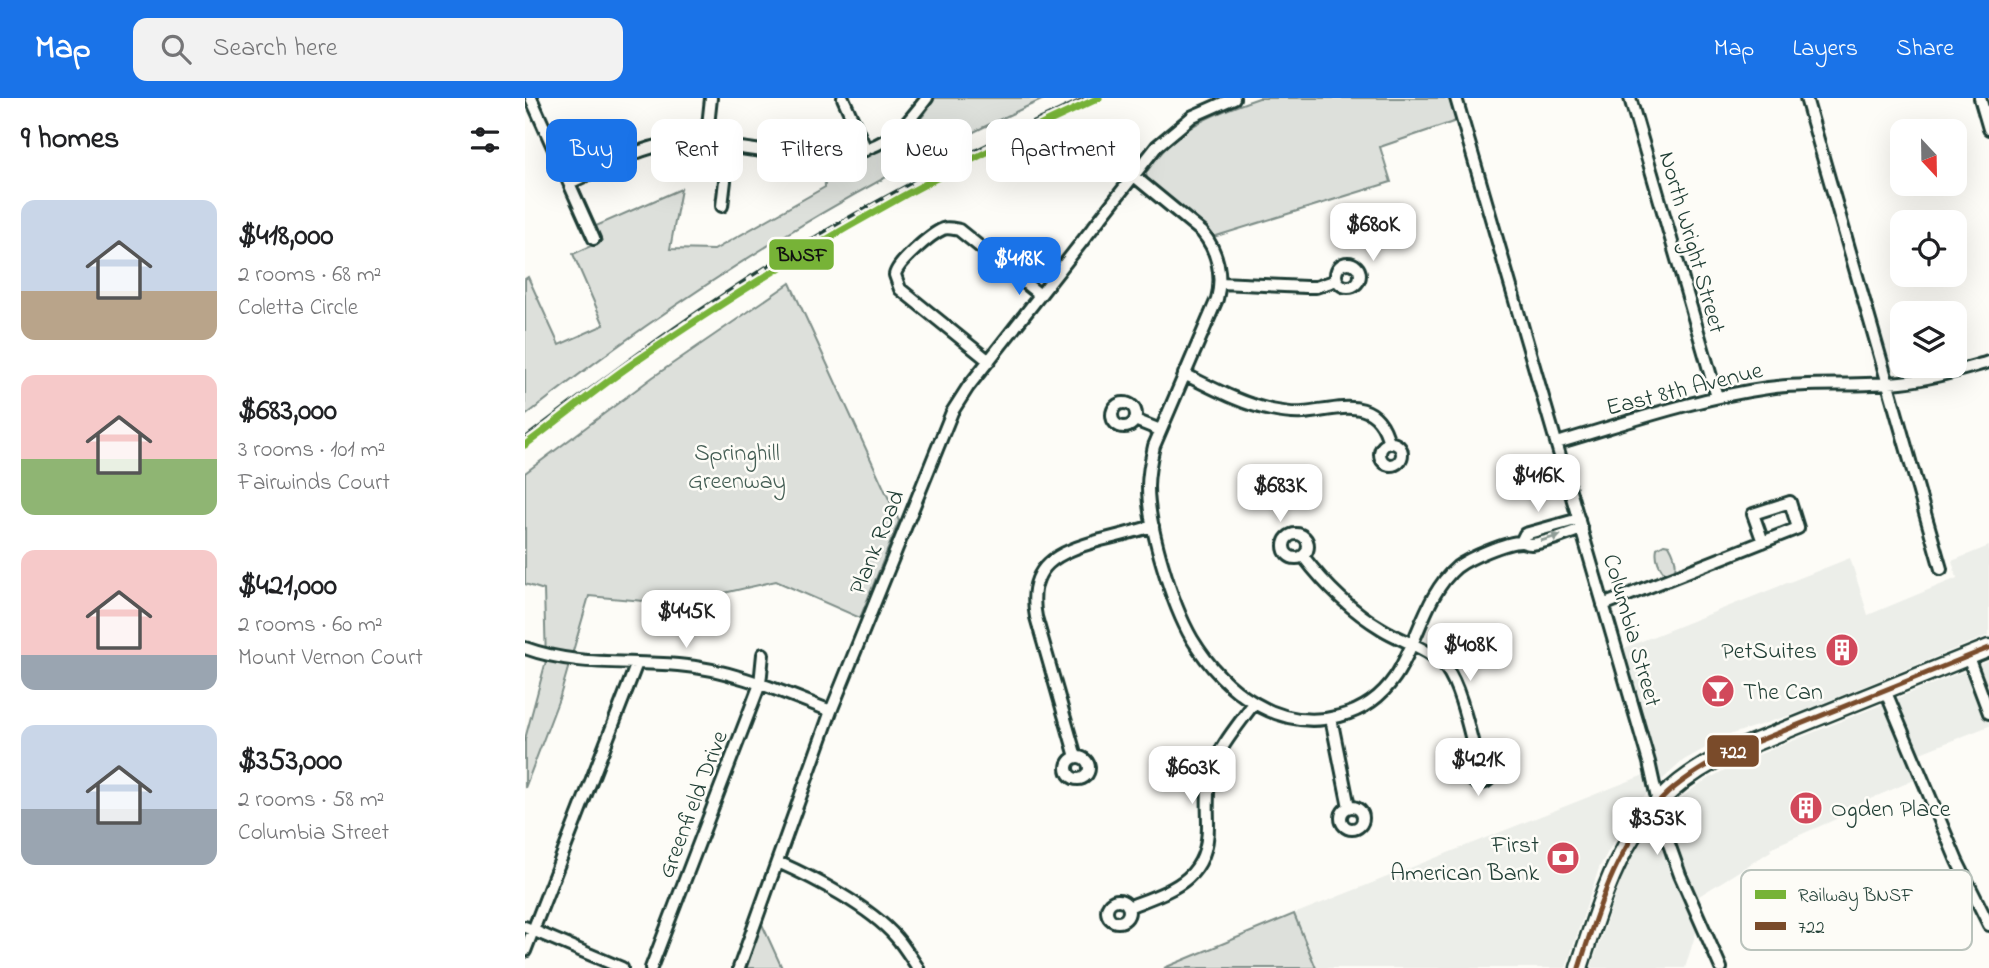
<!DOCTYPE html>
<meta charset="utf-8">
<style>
body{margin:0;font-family:"Indie Flower",sans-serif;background:#f2f2f2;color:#202124;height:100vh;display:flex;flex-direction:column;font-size:26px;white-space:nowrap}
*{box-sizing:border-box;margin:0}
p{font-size:23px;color:#757577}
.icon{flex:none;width:38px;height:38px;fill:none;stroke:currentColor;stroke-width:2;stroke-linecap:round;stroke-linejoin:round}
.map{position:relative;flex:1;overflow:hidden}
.side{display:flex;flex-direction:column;background:#fff;width:525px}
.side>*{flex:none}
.guide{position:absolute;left:21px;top:21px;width:665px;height:63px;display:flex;gap:14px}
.needle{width:46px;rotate:158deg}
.fabs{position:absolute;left:1365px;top:21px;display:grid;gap:14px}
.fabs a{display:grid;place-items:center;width:77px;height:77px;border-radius:14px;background:#fff;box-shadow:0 7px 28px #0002;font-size:35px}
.price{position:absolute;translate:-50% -60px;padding:0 16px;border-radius:14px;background:#fff;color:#222;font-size:23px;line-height:46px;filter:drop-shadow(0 2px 4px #0008)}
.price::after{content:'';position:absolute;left:50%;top:42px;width:21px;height:16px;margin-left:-10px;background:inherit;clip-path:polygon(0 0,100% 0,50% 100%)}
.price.on{background:#1a73e8;color:#fff}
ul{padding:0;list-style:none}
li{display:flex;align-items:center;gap:21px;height:175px;padding:0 21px}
li span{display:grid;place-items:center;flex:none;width:196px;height:140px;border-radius:14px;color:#555}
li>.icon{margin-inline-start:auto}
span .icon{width:84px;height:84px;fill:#fffc;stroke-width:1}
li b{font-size:30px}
h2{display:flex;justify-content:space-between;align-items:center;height:84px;padding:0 21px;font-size:30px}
.pill{padding:0 24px;border-radius:14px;background:#fff;box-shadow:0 7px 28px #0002;font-size:24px;line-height:63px}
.pill.on{background:#1a73e8;color:#fff}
header{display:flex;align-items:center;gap:42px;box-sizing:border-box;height:98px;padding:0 35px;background:#1a73e8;color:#fff}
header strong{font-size:33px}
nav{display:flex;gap:38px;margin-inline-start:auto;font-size:24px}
.search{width:490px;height:63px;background:#f2f2f2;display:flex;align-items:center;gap:18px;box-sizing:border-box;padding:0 24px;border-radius:14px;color:#757577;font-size:26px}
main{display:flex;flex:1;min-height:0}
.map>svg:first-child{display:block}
.built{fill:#eceee9}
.green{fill:#dde0db;stroke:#7e8e88;stroke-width:2}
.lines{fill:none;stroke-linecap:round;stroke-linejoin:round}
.street-casing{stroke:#1f3d34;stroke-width:16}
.primary-casing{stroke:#1f3d34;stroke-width:21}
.street{stroke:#fdfcf7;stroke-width:10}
.primary{stroke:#fdfcf7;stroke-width:16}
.rail-casing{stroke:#1f3d34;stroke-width:5}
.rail{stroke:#fdfcf7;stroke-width:2.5;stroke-dasharray:8;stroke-linecap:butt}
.bus-1-casing{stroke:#fdfcf7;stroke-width:10}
.bus-1{stroke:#7a4b2a;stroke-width:5}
.rail-1-casing{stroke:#fdfcf7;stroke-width:12}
.rail-1{stroke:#77b337;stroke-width:7}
.oneway{fill:#8e9c96}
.labels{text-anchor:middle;stroke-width:5;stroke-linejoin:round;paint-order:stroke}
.street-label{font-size:24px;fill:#1f3d34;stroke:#fdfcf7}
.park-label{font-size:24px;fill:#455e55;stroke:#fdfcf7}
.poi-label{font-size:24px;fill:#1f3d34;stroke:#fdfcf7;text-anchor:end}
.key{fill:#fdfcf7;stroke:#bac3bc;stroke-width:2}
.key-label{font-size:19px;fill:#1f3d34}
.line-badge{stroke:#fdfcf7;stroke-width:2.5}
.badge-label{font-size:19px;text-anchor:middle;font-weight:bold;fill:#fff}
.pale-badge-label{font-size:19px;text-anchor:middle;font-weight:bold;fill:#111}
</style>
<header>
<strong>Map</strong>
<div class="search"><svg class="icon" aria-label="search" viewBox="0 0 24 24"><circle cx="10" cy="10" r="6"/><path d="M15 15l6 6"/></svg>Search here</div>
<nav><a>Map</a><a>Layers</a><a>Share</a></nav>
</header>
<main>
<section class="side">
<h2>9 homes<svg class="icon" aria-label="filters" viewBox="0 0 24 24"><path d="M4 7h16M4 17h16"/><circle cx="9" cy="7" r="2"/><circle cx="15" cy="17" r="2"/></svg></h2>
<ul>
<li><span style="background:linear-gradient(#c9d6e8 65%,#b9a48a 0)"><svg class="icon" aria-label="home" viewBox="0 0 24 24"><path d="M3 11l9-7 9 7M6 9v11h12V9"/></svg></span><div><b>$418,000</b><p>2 rooms · 68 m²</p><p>Coletta Circle</p></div></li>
<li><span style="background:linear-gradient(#f6c9c9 60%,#8fb573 0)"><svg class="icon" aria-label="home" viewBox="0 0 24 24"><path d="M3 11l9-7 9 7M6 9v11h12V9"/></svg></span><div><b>$683,000</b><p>3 rooms · 101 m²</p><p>Fairwinds Court</p></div></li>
<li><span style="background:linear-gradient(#f6c9c9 75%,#9aa5b1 0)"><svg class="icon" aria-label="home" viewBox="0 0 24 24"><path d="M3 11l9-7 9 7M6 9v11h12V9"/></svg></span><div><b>$421,000</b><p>2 rooms · 60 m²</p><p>Mount Vernon Court</p></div></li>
<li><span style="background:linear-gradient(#c9d6e8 60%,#9aa5b1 0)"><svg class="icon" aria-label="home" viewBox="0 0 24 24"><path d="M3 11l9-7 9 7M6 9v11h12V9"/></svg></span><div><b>$353,000</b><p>2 rooms · 58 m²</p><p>Columbia Street</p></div></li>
</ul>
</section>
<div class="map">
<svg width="1464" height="870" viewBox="0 0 1464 870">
<rect width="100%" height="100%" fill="#fdfcf7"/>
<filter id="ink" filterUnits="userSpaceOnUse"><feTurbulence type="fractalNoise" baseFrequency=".0143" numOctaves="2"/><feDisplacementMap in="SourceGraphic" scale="14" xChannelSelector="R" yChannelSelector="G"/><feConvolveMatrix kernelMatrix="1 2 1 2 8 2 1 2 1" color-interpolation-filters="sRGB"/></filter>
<g filter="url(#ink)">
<path class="built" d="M1464,448V537L1278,613L1204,637L1159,662L1119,698L1096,730L1074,770L1041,870H791L769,816L1119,677L1084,556L1325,460L1343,517L1432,480L1427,463Z
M1464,563V628L1385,659L1394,680L1317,713L1318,718L1245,750L1246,753L1166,803L1173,828L1160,870H1066L1093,789L1104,764L1118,742L1152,703L1173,687L1208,667Z"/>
<path class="green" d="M410,0H521C335,83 160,192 0,318V181L3,179L34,247L79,227L48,156L77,143L71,128L156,91L145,151L189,152L300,89L299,66C346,64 386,42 410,0Z
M734,0H924L931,23L855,49L866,84L688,139L675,124L622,81L621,75C651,30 684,17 734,0Z
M265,185L374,423L335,520L251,483L164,503L141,505L64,498L35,598L0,690V641L21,563L19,492L0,486V375L128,279Z
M1139,446L1144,447C1148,454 1153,466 1149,473L1141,476C1134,470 1130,459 1132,450Z
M769,816L791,870H639Z
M236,824L257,870H219Z"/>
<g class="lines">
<defs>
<path id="street" d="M6,0L69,141
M318,0L341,52
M931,0L1124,664L1139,732L1155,777L1196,870
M1105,0L1192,299
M1281,0L1416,471
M1455,0L1464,31
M181,46L186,0
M609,78L677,134C693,153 698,178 692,201L629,348C626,361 623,375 623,389C623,429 647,507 667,541C698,592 753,635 815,618C838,612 857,598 870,579C893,545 900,496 932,469C944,460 981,444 996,444C999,444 1002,446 1006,446C1022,445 1041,436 1057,431
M44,85C72,73 114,49 144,46C213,39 305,81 365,39C380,29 391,14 402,0
M197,108L204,49
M811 177a12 12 0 1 1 24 0a12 12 0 1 1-24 0Z
M695,185L781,189H791L812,182
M464,263L375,191L370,177C372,165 406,136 418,131C423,129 429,131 434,132L515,197
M659,276C686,289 716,306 746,312C756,314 767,316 778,315C813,312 852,295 864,345
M587 317a12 12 0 1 1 24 0a12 12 0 1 1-24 0Z
M610,322L635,332
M1032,345C1101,325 1171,300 1243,290C1287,284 1331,289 1376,284C1406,281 1435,272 1464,264
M855 356a11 11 0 1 1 22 0a11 11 0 1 1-22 0Z
M759 448a12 12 0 1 1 24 0a12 12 0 1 1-24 0Z
M996,444L1000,436L1054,421
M778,458C800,487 825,512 857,531C878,544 905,550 921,570C936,590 945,637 952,662
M1078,507L1273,430L1265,404L1228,416L1238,444
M0,550C53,569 99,562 153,567C206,571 257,594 306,613
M1443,559L1464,615
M1360,592L1432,763L1464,827
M806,620L824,709
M542 670a11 11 0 1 1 22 0a11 11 0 1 1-22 0Z
M551,659L511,519C501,467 533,454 576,442C593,438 611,433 628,428
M943 673a12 12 0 1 1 24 0a12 12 0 1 1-24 0Z
M816 720a11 11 0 1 1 22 0a11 11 0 1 1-22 0Z
M253,764C289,780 345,809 371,839C379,848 386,860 393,870
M582 813a11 11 0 1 1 22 0a11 11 0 1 1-22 0Z
M603,809C646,792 683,783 683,728C683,710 681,691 686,674C693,650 714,626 729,605
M0,829L97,870
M0,853L112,565
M126,870L235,586L238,556
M214,870L306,613L427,314L443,289L632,48L668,18L709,0"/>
<path id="primary" d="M1054,870C1086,772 1105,701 1206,654L1464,550"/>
</defs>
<use href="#street" class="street-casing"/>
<use href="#primary" class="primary-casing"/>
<use href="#street" class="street"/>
<use href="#primary" class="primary"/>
<defs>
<path id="rail" d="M0,341C97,267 196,194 302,133C386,83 474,41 562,0"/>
</defs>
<use href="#rail" class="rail-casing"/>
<use href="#rail" class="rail"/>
<defs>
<path id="bus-1" d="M1054,870C1074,807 1094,741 1143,695C1162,678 1184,666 1206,654L1464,550"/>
</defs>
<use href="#bus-1" class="bus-1-casing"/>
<use href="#bus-1" class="bus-1"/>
<defs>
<path id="rail-1" d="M0,347C37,320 72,290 110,264C257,162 411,74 574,0"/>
</defs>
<use href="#rail-1" class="rail-1-casing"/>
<use href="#rail-1" class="rail-1"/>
</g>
<defs><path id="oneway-solid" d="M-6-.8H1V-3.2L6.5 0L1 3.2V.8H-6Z" transform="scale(1.75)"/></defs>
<use class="oneway" href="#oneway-solid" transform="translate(1026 440) rotate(-16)"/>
</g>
<defs>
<symbol id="building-disc" viewBox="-11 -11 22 22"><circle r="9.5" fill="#d1495b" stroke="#fdfcf7"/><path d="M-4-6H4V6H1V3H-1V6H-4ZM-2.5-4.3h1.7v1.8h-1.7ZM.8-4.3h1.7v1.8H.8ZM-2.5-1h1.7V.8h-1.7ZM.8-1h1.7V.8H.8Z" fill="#fff"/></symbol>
<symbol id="bar-disc" viewBox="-11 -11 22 22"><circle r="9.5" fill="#d1495b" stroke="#fdfcf7"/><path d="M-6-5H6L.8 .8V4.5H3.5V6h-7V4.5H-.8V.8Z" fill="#fff"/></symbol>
<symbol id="bank-disc" viewBox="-11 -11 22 22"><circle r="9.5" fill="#d1495b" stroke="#fdfcf7"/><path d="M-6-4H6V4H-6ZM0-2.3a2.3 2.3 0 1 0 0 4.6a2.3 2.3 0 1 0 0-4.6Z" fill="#fff"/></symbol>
</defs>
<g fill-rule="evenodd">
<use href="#building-disc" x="1298" y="533" width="38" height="38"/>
<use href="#bar-disc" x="1174" y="574" width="38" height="38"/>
<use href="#building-disc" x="1262" y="691" width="38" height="38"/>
<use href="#bank-disc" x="1019" y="741" width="38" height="38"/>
</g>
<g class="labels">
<g class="street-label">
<text transform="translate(1168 144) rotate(74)" y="8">North Wright Street</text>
<text transform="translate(1159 290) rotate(-14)" y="8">East 8th Avenue</text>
<text transform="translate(351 444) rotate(-68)" y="8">Plank Road</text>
<text transform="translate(1108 532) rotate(74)" y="8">Columbia Street</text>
<text transform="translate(167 706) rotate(-69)" y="8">Greenfield Drive</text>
</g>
<g class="park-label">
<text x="212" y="362">Springhill<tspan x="212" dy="28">Greenway</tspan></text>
</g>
<g class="poi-label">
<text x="1292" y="560">PetSuites</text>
<text x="1218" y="601" text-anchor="start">The Can</text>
<text x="1306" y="718" text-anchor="start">Ogden Place</text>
<text x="1014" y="754">First<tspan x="1014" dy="28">American Bank</tspan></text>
</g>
</g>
<rect x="1216" y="772" width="231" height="80" rx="10" class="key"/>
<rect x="1230" y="792" width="31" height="9" fill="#77b337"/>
<rect x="1230" y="824" width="31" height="8" fill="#7a4b2a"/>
<g class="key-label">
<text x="1273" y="803">Railway BNSF</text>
<text x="1273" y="835">722</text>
</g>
<g class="line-badge">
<rect x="243" y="140" width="67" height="33" rx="7" fill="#77b337"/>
<rect x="1181" y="636" width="54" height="34" rx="7" fill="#7a4b2a"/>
</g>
<g class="badge-label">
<text x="1208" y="660">722</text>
</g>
<g class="pale-badge-label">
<text x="277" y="163">BNSF</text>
</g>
</svg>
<div class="fabs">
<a><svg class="needle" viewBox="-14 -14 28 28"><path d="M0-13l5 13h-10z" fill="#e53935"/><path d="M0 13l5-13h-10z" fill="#757577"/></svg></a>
<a><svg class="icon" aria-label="locate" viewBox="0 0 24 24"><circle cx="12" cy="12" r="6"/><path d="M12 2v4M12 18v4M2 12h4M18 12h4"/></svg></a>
<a><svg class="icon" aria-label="layers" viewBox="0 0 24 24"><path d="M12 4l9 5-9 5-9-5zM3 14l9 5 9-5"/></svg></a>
</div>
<b class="price" style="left:848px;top:165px">$680K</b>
<b class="price on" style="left:494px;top:199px">$418K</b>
<b class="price" style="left:1013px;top:416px">$416K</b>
<b class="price" style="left:755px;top:426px">$683K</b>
<b class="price" style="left:161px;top:552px">$445K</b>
<b class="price" style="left:945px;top:585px">$408K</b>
<b class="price" style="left:953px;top:700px">$421K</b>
<b class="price" style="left:667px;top:708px">$603K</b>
<b class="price" style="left:1132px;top:759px">$353K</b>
<div class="guide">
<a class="pill on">Buy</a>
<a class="pill">Rent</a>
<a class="pill">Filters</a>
<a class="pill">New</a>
<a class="pill">Apartment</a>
</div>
</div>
</main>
